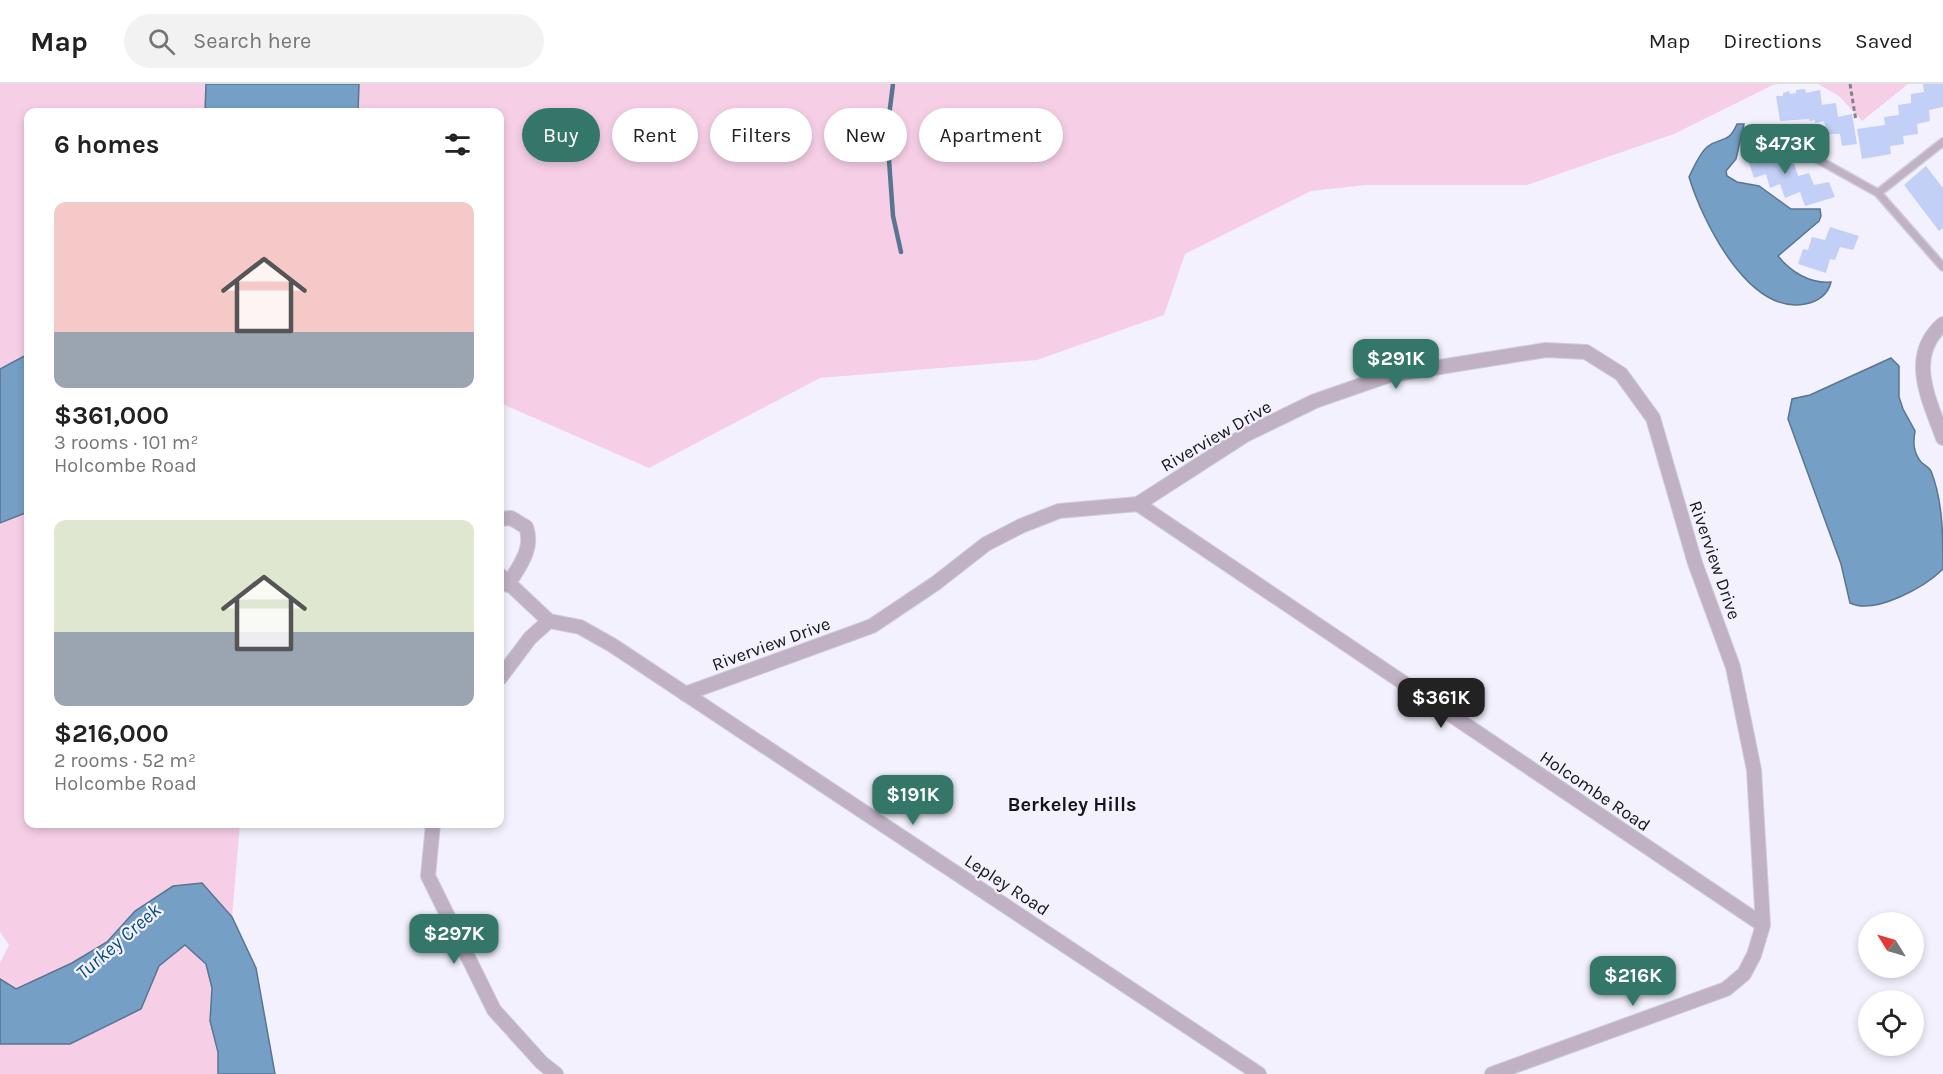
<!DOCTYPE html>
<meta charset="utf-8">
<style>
body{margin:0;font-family:Karla,sans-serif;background:#f2f2f2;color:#222;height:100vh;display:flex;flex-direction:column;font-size:22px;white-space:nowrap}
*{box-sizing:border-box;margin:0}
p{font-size:20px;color:#767676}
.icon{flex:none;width:33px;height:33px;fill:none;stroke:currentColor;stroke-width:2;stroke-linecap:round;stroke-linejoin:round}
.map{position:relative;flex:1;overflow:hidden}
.drawer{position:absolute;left:24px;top:24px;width:480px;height:720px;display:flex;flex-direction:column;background:#fff;border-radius:12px;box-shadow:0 3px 9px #0003}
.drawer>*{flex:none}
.top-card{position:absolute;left:522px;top:24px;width:570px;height:54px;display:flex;gap:12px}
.needle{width:39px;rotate:307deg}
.buttons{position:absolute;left:1858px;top:828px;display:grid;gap:12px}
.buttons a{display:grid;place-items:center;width:66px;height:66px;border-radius:50%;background:#fff;box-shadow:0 3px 9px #0003;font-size:30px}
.price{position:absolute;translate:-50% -51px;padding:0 14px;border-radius:12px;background:#347769;color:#fff;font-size:20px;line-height:39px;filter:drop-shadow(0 2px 3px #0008)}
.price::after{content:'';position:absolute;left:50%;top:36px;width:18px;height:14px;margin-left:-9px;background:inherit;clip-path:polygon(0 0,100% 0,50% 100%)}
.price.active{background:#222;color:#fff}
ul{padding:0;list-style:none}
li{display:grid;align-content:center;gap:12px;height:318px;padding:0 30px}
li span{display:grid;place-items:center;height:186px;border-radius:12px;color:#555}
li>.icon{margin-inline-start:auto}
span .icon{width:108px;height:108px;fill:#fffc;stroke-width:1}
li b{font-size:26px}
h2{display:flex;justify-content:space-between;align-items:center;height:72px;padding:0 30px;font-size:26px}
.pill{padding:0 21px;border-radius:27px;background:#fff;box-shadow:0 3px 9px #0003;font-size:21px;line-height:54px}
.pill.active{background:#347769;color:#fff}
header{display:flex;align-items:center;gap:36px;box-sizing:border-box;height:84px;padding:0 30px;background:#fff;border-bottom:2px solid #e0e0e0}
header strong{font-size:28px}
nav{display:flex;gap:33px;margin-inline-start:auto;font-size:21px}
.search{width:420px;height:54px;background:#f2f2f2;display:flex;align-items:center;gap:15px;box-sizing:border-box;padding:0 21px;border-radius:33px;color:#767676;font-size:22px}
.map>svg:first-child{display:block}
.green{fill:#f6cfe7}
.water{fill:#769fc5;stroke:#597592;stroke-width:1.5}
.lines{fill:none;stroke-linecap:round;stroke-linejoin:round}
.stream{stroke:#597592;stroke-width:4.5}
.building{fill:#c2cff7}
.lane-casing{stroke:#cfced9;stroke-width:10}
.street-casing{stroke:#cfced9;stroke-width:16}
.path{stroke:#83828b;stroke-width:3;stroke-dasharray:4.5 3;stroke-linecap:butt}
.lane{stroke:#c0b1c5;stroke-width:7}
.street{stroke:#c0b1c5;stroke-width:14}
.labels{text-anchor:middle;stroke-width:4.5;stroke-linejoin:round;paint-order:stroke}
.street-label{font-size:18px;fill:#15141b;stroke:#f3f1fd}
.neighbourhood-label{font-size:20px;font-weight:bold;fill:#15141b;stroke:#f3f1fd}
.water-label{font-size:20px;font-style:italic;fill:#094d7d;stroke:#f3f1fd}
</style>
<header>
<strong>Map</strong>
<div class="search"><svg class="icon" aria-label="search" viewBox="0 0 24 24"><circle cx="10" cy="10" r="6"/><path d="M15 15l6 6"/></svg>Search here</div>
<nav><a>Map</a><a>Directions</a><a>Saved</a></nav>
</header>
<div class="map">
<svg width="1943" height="990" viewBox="0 0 1943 990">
<rect width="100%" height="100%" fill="#f3f1fd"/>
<path class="green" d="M0,0H206L205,28H28V270L0,285Z
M359,0H1779L1773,1L1674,50L1527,101H1367L1311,107L1185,170L1164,231L1037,276L820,294L649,384L500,319V28H358Z
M1818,0H1908L1862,37L1839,12Z
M28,428V740H240L232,833L202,799L135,827L107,858L72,879L16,905L0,895V879L9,861L0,848V440Z
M185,861L206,880L212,904L210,937L218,968V990H0V960H70L141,925L159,882Z"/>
<path class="water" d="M206,0H359L358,28H205Z
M1737,40H1744L1736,75L1726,87L1727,92L1737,98L1759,102L1791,125H1820L1821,132L1819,137L1778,172C1791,188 1810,200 1831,198C1828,211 1817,218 1805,220C1748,231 1702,136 1689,93C1694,83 1699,70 1707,63C1721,52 1728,61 1737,40Z
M28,270V428L0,439V285Z
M1891,274L1899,282V313L1903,325L1915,347C1913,358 1913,368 1921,378C1924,381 1929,383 1931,387C1943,417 1943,453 1943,485C1925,503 1875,531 1850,519L1841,480L1788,335L1792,315L1810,311Z
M202,799L232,833L256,884L275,990H218V968L210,937L212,904L206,880L185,861L159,882L141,925L70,960H0V895L16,905L72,879L107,858L135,827L173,802Z"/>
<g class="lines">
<path class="stream" d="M893,0L887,48L893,132L901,168"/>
</g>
<path class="building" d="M1923,0H1943V23L1929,26L1930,37L1917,40L1918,50L1903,52L1904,60L1890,62L1891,70L1862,75L1857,45L1885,41L1884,33L1899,31L1898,21L1911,19V10L1924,8Z
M1805,5L1806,9L1820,6L1822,21L1836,19L1838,33L1852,30L1857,60L1842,62L1840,50H1827L1824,37L1815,39V36L1810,37L1809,35L1780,37L1776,12H1783V9L1789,7L1790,10L1796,9V6Z
M1771,56L1782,83L1794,79L1798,92L1809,89L1814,101L1829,98L1835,113L1805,122L1800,108L1785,114L1780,100L1770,104L1766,90L1754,94L1744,65Z
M1926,82L1943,104V144L1939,147L1904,101Z
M1830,143L1859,152L1853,166L1840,163L1835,176L1830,175L1826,189L1798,180L1803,165L1808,166L1812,153L1825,156Z"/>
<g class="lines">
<defs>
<path id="lane" d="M1808,70L1878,109L1943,183
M1878,109L1943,58"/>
<path id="street" d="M1943,240C1906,272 1929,315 1943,354
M1138,420L1763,841
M500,435L511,434L526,443C534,465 519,482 508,501
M500,491L549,537
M549,537L580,543L612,561L1259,990
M500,594L530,554L549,537
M685,610L872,542L936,499L986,460L1021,442L1059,427L1138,420L1245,351L1315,317L1390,291L1546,266L1586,268L1621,290L1653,334L1695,479L1733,583L1754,686L1763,841L1754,871L1744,890L1726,905L1492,990
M433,740L428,792L494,926L542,979L556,990"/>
</defs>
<use href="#lane" class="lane-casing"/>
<use href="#street" class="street-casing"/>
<path class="path" d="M1850,0L1856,37"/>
<use href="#lane" class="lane"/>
<use href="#street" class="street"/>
</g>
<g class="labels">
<g class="street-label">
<text transform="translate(1216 352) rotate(-30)" y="6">Riverview Drive</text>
<text transform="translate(1715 476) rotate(71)" y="6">Riverview Drive</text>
<text transform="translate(771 560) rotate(-20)" y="6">Riverview Drive</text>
<text transform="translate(1595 707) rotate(34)" y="6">Holcombe Road</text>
<text transform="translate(1007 801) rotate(33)" y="6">Lepley Road</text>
</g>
<g class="neighbourhood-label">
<text x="1072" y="727">Berkeley Hills</text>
</g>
<g class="water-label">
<text transform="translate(118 857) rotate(-41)" y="7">Turkey Creek</text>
</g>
</g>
</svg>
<div class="buttons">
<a><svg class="needle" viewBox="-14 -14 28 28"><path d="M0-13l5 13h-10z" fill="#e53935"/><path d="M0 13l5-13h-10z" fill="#767676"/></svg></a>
<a><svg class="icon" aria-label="locate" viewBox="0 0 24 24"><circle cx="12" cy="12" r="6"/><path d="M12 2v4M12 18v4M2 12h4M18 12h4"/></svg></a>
</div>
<b class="price" style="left:1785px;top:91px">$473K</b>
<b class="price" style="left:1396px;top:306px">$291K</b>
<b class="price active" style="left:1441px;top:645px">$361K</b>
<b class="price" style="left:913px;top:742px">$191K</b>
<b class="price" style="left:454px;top:881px">$297K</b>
<b class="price" style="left:1633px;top:923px">$216K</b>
<div class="top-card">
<a class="pill active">Buy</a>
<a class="pill">Rent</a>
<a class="pill">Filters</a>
<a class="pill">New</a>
<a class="pill">Apartment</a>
</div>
<section class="drawer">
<h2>6 homes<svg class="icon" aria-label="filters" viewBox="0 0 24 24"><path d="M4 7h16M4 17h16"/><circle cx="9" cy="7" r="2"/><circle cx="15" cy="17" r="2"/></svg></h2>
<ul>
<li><span style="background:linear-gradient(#f6c9c9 70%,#9aa5b1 0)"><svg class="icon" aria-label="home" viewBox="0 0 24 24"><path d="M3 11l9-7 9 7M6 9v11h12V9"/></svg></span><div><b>$361,000</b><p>3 rooms · 101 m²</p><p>Holcombe Road</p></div></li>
<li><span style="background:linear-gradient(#dfe7d0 60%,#9aa5b1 0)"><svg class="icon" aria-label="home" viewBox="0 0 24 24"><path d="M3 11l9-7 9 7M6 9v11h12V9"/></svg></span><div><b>$216,000</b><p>2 rooms · 52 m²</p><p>Holcombe Road</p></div></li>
</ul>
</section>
</div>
